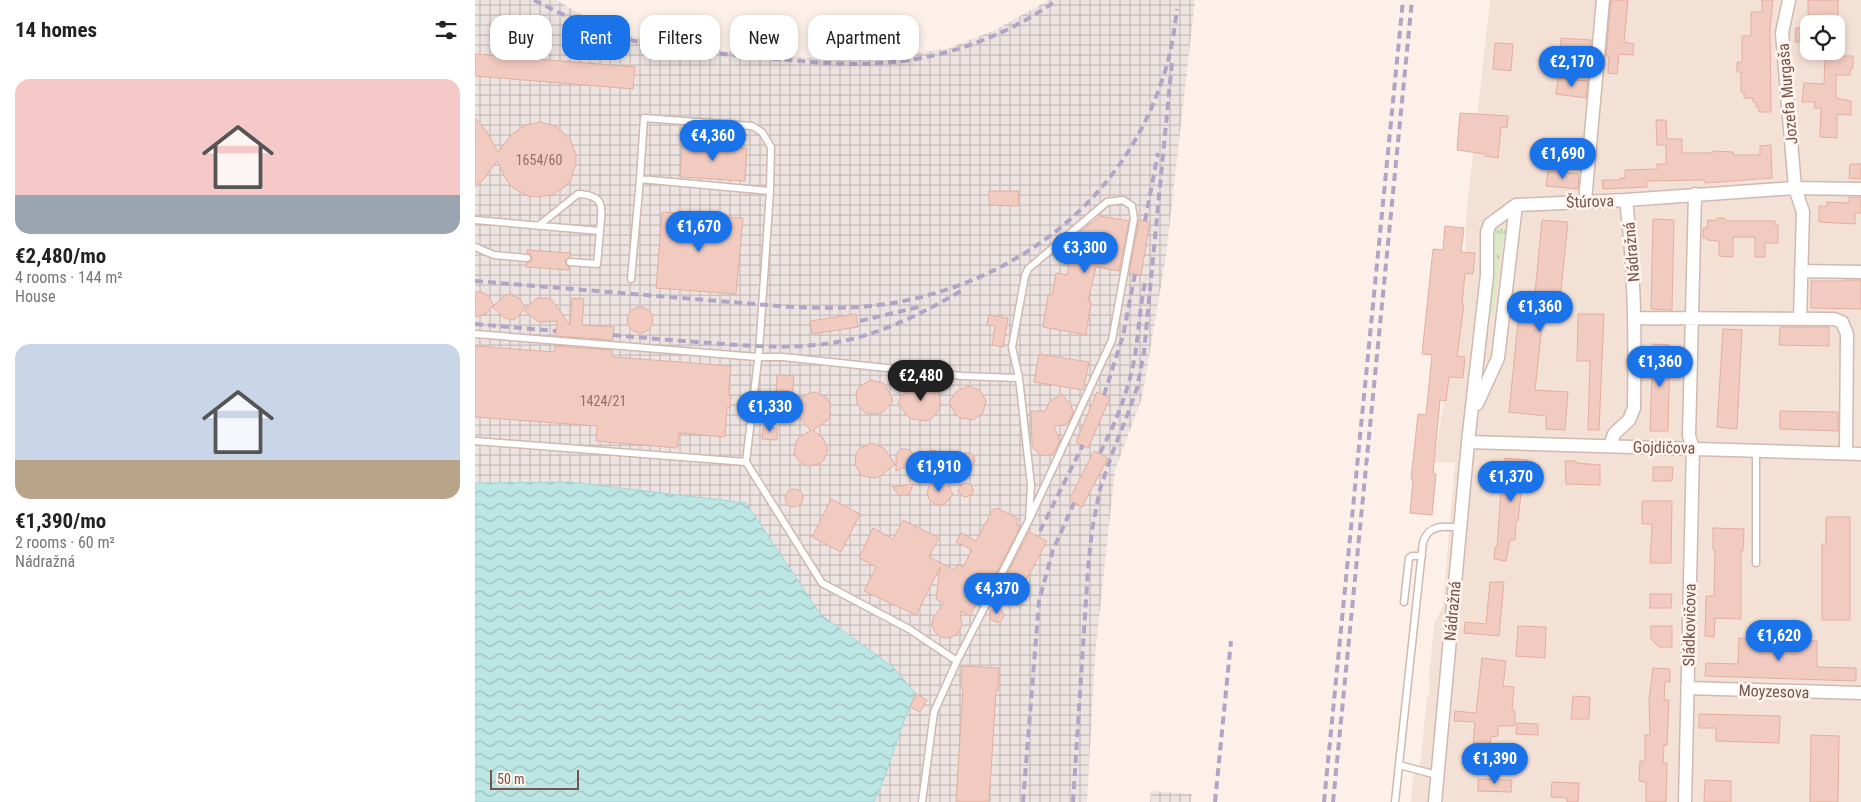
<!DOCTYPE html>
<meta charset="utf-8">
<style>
body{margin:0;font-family:"Roboto Condensed",sans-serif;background:#f6f6f6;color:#222;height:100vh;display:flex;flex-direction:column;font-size:19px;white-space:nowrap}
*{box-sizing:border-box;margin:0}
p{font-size:16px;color:#767676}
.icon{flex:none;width:28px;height:28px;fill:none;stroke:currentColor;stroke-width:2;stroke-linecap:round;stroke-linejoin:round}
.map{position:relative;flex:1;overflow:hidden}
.side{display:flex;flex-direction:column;background:#fff;width:475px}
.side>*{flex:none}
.banner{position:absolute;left:15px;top:15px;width:475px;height:45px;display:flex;gap:10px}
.controls{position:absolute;left:1325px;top:15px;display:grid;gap:10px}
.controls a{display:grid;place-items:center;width:45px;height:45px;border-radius:10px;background:#fff;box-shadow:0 2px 8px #0003;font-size:25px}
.scale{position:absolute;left:15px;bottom:12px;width:89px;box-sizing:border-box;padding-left:5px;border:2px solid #76534c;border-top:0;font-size:14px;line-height:18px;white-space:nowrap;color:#76534c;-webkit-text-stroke:4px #fff5ee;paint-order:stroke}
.price{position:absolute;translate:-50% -42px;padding:0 11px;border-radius:18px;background:#1a73e8;color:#fff;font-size:16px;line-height:32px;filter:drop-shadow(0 1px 2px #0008)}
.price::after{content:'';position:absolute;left:50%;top:30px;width:15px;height:11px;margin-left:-8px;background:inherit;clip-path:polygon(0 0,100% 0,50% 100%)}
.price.active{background:#222;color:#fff}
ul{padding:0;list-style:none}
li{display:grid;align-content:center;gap:10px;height:265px;padding:0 15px}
li span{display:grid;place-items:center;height:155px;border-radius:15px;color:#555}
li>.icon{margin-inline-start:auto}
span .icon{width:90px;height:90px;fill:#fffc;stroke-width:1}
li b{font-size:21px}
h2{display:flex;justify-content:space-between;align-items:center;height:60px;padding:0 15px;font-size:21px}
.chip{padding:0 18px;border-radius:15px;background:#fff;box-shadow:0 2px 8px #0003;font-size:18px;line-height:45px}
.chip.active{background:#1a73e8;color:#fff}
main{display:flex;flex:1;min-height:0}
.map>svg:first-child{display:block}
.residential{fill:#f4e1d6;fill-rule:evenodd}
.industrial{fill:url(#industrial-grid)}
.grass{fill:url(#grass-tufts)}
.water{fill:url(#water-waves);stroke:#a2d8d6}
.building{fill:#f1cac0;stroke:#e4aea0}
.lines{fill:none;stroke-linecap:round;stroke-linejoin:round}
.lane-casing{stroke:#d0b9b0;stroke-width:9}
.street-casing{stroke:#d0b9b0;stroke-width:15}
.lane{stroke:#fff;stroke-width:6}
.street{stroke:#fff;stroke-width:12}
.rail{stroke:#b1a5c6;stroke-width:4;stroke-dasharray:8 5;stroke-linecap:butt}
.labels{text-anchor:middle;stroke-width:5;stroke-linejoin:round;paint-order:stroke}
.number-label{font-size:14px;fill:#957169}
.street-label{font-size:16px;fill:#76534c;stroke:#fff5ee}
</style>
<main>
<section class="side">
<h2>14 homes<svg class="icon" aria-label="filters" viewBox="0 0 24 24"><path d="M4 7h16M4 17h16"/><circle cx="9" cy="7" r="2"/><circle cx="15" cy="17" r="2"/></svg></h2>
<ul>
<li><span style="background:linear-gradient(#f6c9c9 75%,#9aa5b1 0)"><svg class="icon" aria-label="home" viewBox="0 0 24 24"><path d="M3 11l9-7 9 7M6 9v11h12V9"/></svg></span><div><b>€2,480/mo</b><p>4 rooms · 144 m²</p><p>House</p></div></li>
<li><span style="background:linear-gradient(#c9d6e8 75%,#b9a48a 0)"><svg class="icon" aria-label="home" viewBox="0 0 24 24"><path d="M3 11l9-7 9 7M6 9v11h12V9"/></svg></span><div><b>€1,390/mo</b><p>2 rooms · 60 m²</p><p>Nádražná</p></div></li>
</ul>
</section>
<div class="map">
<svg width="1386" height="802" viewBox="0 0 1386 802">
<defs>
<pattern id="industrial-grid" width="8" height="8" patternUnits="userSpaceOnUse" patternTransform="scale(1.25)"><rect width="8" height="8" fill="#ede4e1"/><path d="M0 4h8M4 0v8" fill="none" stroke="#c5bbb9"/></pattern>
<pattern id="grass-tufts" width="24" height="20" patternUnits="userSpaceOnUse" patternTransform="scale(1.25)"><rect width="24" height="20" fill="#dbeac6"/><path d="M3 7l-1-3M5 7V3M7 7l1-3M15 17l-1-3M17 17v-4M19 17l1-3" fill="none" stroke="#b6c0a3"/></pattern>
<pattern id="water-waves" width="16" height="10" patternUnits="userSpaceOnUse" patternTransform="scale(1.25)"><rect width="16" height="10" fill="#bce6e4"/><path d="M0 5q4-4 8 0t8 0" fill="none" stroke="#9dbdbb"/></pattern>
</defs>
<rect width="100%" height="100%" fill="#fcf0e8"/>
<path class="residential" d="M1015,0H1386V802H936L938,777L945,764L952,698L955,692L954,677L959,625L968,606L980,463L959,462L990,273L991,217ZM1334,24H1361V51H1334Z"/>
<path class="industrial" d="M0,0H81L130,28L182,43L268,53L365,60L424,56L474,48L520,30L574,0H720L691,256L667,398L640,470L620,655L612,802H0Z
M676,791L717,794L716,802H675Z"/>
<path class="grass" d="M1020,227H1027L1035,237L1029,242H1027L1018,316L1013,315L1015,244Z"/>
<path class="water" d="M95,482L271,503L346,615L418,667L441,694C423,729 416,767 399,802H0V483Z"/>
<path class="building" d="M1136,0H1153L1149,42L1159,44L1158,55L1144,54L1142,74L1133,73L1134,56H1131Z
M1287,0H1298L1295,28L1296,112H1284V107H1281V102H1278V98H1269V92H1266V72H1262V62H1267V36H1276V12H1287Z
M1333,0H1363V16L1333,15Z
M1321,28L1334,29V42H1320Z
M1086,38L1116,40L1115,54L1085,51Z
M1020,43L1038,44L1036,71L1018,69Z
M0,54L160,67L158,89L0,76Z
M1350,56H1378V68H1376L1375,75H1361V98L1376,101V115L1362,114V138L1345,137L1346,108H1339L1340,102H1327L1329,83L1349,84Z
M1083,78L1113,81L1111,98L1081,94Z
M985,113L1033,116L1032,128L1026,127L1023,158L1010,156V154L982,150Z
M0,118L12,132L23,152L36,135L50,125L66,122L82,127L95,139L101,154V163L96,179L91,186L77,195L61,197L53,196L38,188L32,181L22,161L9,179L0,187Z
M1181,120H1191L1192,139H1207V153H1237V151L1258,152L1259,155H1285V146L1296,145L1297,178L1230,183V180L1171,181L1172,187L1128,189L1127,180H1145V178H1150V170L1182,169V164H1191V145H1182Z
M207,143L272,148L270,181L205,177Z
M1375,164H1386V179L1374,178Z
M1073,171L1104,174L1103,189L1071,186Z
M514,191H544L543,206L514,205Z
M1374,197H1386V213H1380V224L1344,222V206H1352V202L1374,203Z
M187,212L268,218L261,294L181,288Z
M625,216L654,221L644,271L621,267L613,301L616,302L611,335L568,327L573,295H577L581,273L592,275L599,237Z
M1242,218H1249L1252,221H1300V225H1303V243H1290V257H1280V237H1258V257L1244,256V241L1232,240V238H1228V228H1232L1233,220L1241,221Z
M1178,219L1199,220L1197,310L1176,309Z
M664,220L675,222L666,275L654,273Z
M1067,220L1093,222L1084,309L1069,308L1060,390L1093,392L1090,430L1071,429V416L1034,412L1044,312L1058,314Z
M970,226L989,228L986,252L1000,253L998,274L990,273L987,305H989L982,356L990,357L988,378L974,377L971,401L965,400L958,473L961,474L957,515L935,513L938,479H936L943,414L951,415L957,355L947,354L958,249L968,250Z
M52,250L96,253L95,257L90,261L91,265L94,267V270L51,267V263L56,261L57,258L55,254L52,253Z
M1369,280H1386V309L1336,308V281H1369Z
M0,292H7L12,295L19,305L17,307L29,296L34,294L44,298L51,308L50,309L62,298H72L77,300L95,325L97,298L109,299L107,325L139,327L138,340L81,336L82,321L67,322L62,321L49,310L39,320L29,318L17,307L11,314L0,317Z
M152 320a13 13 0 1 1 26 0a13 13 0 1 1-26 0Z
M381,314L383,327L337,334L335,321Z
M1103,314H1129L1124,430H1113L1115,361H1102Z
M514,315L533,318L528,347L517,345L520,326L512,325Z
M1305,327H1354V346L1304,345Z
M1248,329L1267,330L1262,429L1242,427Z
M1178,344L1195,345L1193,431H1175Z
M0,346L79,352L80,346L137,350V355L139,357L256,366L253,395H256L255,408L252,407L250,437L204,433L202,448L121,441L122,426L0,417Z
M564,354L614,362L608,390L559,382Z
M302,375L319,376L317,401L335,393L341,392L352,398L355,404V416L352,421L338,430L348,438L353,449L349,460L344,464L332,466L322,459L319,453L321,441L325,436L336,431L321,414L300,413Z
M396,380L408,383L412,388L418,401L409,411L403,414L390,413L382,404L381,392L385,386Z
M445,383L458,387L463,392L466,403L462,413L457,418L451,421L437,419L431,415L423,402L432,389Z
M493,386L505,390L511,401L508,413L498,420L485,418L480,414L474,402L482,391Z
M622,392L635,398L613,448L601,442Z
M587,394L596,405L598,412L594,422L589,425L579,426L585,441L579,453L571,456L566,455L559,449L557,445L556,411H570L575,401Z
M1305,411L1363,412V431L1305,429Z
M288,427L303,428L302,440L287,439Z
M397,443L409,448L420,464L406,476L400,478L387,476L380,465L381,453L385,448Z
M426,449H432L437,452L439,458L436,464L421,471V454Z
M456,450L461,451L468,458L473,455H477L481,460L477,465L473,466L466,462L458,464L453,462L450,455Z
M619,451L633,458L607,507L594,500Z
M490,453H495L499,456L500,461L498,465L493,467L489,465L484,459Z
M1030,458L1052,460V465H1064V475L1048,476L1043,521H1041L1040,540H1035L1031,561L1019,559L1020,547H1022L1026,490L1031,491L1033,472L1028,471Z
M1090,461H1101V463L1125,465V485L1091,484Z
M1178,467H1198L1197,481H1178Z
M466,481L472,484L478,494L472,502L466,505L459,504L454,499L452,493L454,486L459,482Z
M491,483L495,484L498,488V493L494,496L489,497L483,492L486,485Z
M438,484L435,493L429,496L424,495L417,487Z
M310 498a9 9 0 1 1 18 0a9 9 0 1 1-18 0Z
M356,499L385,514L366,552L337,537Z
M1167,501H1197L1196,563H1175L1177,524H1167Z
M522,508L544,519L541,525L545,527L516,584L512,582L495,616L485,611L487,625L484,632L479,636L472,638L465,637L460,632L457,625L458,618L469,603L461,599L465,567L441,615L389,591L401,567L384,558L398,528L418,539L428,520L464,538L454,557L480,570L483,564L488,567L497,550L481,542L486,533L501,541L518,509Z
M1351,517H1375V620H1347V544H1351Z
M1238,528L1269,529L1268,551L1266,550V619L1240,618L1239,637L1230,636L1231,596H1239L1240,550H1238Z
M554,532L572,541L547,588L540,584L535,594L525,588Z
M1015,582H1029L1024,636L989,633L990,622L1011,624Z
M1175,594H1197L1196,608H1175Z
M522,608L526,610L529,614L528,618L525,622H520L516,619L515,611Z
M1043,626L1071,627L1070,658L1041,656Z
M1176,626H1197V647H1184L1176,639Z
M1264,638L1342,641V667L1381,668V681L1230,676L1231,663L1263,664Z
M1007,658L1031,661L1028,686L1039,687L1037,710L1040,711V726H1023V736L1016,737L1014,750H1011L1010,757L997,756L1000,722L979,721L980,711L1001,713Z
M487,666L524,668L523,691H521L514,802H481L488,688H486Z
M1178,668L1195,669V682H1190L1189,700H1194L1192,745H1189L1188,763H1192L1191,802H1171V782L1164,781L1165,761H1170V735H1175L1174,700Z
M441,694L452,700L445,712L435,707Z
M1098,696L1115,697L1114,719H1096Z
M1224,714L1305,716L1304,743L1241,741V728H1224Z
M1042,723L1063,724V735L1041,734Z
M1336,735L1364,736L1363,802H1335Z
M1003,779L1037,780L1036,792L1003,791Z
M1230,780L1256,781V802H1229Z
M1077,782L1104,783L1103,802H1092V798L1076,797Z"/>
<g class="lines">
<defs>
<path id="lane" d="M0,220L125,231L122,264L95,262
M63,226L103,194C131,195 127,208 125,231
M0,247L19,255L52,258
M156,279L165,179
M0,334L282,357H308L487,376L544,378
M0,441L271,462L347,583L434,629L482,661L459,712L447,802
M271,462L284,351L295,191L296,147L287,132L277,126L169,118L165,179L295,191
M1281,563V450
M929,602L934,558L937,556H947
M482,661L554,520L556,485L544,378L537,347L550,276L553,269L632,202L648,200L657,206L659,219L637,340L554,520
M924,765L962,775
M920,802L948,542C954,524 969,526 985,528"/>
<path id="street" d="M1314,0L1307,33L1320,188L1328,212L1325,319
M1110,201L1128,0
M1041,205L1151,200L1320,188L1386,189
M1326,271L1386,272
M1160,318L1359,319L1367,322L1372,334L1371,452
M1002,404L1023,358L1041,205
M993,442L1386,454
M1135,446L1139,434L1154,420L1159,408C1160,337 1160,271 1151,200
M1212,688L1386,693
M960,802L993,442L1012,275V232L1015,224L1041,205
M1210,802L1218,448L1214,436L1220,194"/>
</defs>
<use href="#lane" class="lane-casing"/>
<use href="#street" class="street-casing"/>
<use href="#lane" class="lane"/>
<use href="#street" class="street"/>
<path class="rail" d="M59,0C94,18 129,35 168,43C205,52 243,53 281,57C315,60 349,64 383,64C454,64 525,41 582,0
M670,221L683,153
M0,281L316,307C350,308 384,309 418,303C540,282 646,202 686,83C695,59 699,35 702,9
M385,321L448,306
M0,324L81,331
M138,335C171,338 204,341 237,343C284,347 331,350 377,339C417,329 453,310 488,290
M629,395L648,336L660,274
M625,453C641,422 654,390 660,355C664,330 665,304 671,278
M565,531L608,445
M548,802L564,601L578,550L599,503
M598,802L613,569L617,530L625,489L637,454L655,408L662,388L669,352L697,62
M740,802L756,641
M849,802L928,0
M858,802L937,0"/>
</g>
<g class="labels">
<g class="number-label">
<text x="64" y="165">1654/60</text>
<text x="128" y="406">1424/21</text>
</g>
<g class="street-label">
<text transform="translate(1312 94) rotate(-95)" y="6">Jozefa Murgaša</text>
<text transform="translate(1115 201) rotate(-2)" y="6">Štúrova</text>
<text transform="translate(1156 252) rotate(-95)" y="6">Nádražná</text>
<text transform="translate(1189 447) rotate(1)" y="6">Gojdičova</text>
<text transform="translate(977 611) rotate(-85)" y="6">Nádražná</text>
<text transform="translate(1214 625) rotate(-89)" y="6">Sládkovičova</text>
<text transform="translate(1299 691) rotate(2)" y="6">Moyzesova</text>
</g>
</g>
</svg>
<div class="controls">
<a><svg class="icon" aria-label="locate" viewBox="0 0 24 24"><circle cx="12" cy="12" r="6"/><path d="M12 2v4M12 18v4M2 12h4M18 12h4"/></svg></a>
</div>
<div class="scale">50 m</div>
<b class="price" style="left:1097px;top:88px">€2,170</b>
<b class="price" style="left:238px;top:162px">€4,360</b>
<b class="price" style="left:1088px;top:180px">€1,690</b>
<b class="price" style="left:224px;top:253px">€1,670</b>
<b class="price" style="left:610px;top:274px">€3,300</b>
<b class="price" style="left:1065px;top:333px">€1,360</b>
<b class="price" style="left:1185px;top:388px">€1,360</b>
<b class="price active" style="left:446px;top:402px">€2,480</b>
<b class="price" style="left:295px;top:433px">€1,330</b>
<b class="price" style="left:464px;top:493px">€1,910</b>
<b class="price" style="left:1036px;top:503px">€1,370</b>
<b class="price" style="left:522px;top:615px">€4,370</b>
<b class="price" style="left:1304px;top:662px">€1,620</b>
<b class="price" style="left:1020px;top:785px">€1,390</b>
<div class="banner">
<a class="chip">Buy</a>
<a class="chip active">Rent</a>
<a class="chip">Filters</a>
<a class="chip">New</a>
<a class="chip">Apartment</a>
</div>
</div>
</main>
